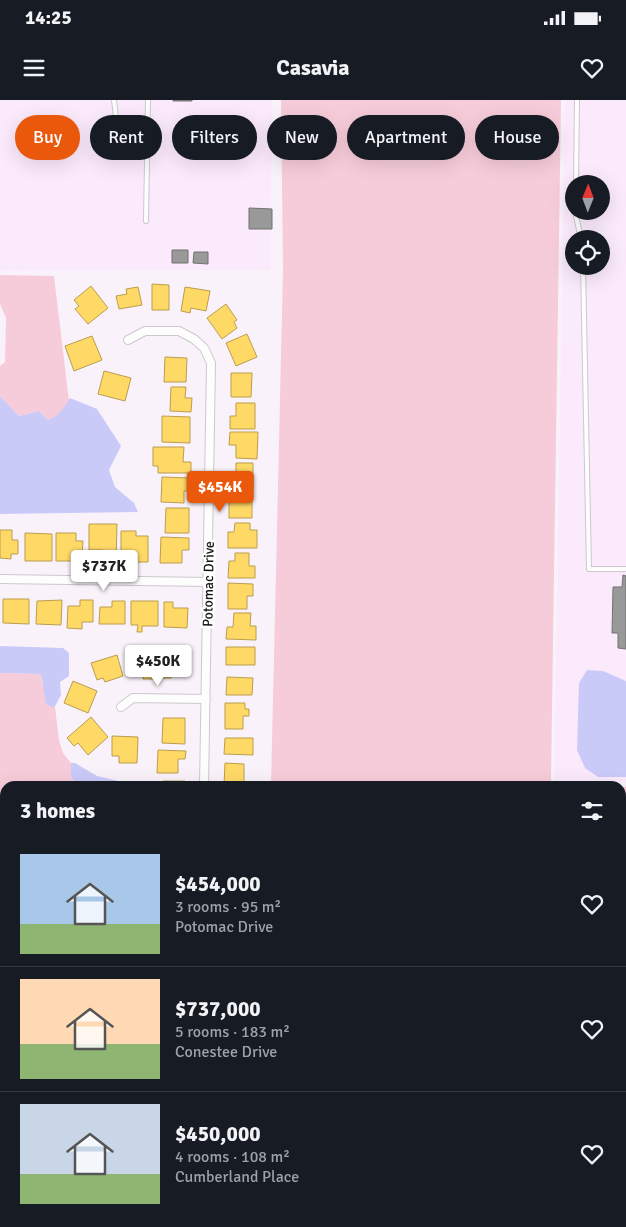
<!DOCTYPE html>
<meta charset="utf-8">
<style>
body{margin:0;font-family:Signika,sans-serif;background:#242831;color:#f1f3f6;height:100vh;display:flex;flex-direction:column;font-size:19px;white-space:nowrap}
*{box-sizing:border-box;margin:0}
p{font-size:16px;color:#9ea1a6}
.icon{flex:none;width:28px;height:28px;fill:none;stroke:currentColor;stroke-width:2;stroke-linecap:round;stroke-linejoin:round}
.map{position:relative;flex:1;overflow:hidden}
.details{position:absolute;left:0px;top:681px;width:626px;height:446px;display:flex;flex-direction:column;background:#171b24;border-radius:15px 15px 0 0;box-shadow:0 5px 20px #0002}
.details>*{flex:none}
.top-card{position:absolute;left:15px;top:15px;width:596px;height:45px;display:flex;gap:10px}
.needle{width:32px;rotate:1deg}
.controls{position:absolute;left:565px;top:75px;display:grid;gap:10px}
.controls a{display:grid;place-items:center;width:45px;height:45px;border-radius:50%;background:#171b24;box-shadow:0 5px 20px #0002;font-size:25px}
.price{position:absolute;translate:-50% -42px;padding:0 11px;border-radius:5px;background:#fff;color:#222;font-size:16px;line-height:32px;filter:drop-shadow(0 1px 2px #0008)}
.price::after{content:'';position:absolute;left:50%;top:30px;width:15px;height:11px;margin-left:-8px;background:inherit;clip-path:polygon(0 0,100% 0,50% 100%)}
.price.selected{background:#ea580c;color:#fff}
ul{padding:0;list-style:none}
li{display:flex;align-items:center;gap:15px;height:125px;padding:0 20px}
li+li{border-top:1px solid #363941}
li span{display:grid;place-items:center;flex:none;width:140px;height:100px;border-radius:0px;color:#555}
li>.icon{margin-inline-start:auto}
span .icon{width:60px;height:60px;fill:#fffc;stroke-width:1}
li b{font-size:21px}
h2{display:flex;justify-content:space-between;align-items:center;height:60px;padding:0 20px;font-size:21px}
.tag{padding:0 18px;border-radius:22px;background:#171b24;box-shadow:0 5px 20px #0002;font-size:18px;line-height:45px}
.tag.selected{background:#ea580c;color:#fff}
.status{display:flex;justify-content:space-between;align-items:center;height:35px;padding:0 25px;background:#171b24;direction:ltr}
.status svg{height:14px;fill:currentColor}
header{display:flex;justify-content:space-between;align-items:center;height:65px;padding:0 20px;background:#171b24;font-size:22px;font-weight:700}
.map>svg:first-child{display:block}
.built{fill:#fbeafc;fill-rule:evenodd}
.green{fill:#f7ccda}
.water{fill:#cacaf9}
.homes{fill:#ffd966;stroke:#ba9d4f}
.industry{fill:#999;stroke:#737073}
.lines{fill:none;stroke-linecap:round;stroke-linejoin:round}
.lane-casing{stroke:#cec7cf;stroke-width:6}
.street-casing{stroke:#cec7cf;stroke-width:10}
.lane{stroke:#fefdfe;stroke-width:4}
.street{stroke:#fefdfe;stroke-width:8}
.labels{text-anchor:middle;stroke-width:5;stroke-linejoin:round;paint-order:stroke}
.street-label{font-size:14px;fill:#191219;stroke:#fff}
</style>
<div class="status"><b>14:25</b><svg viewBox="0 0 49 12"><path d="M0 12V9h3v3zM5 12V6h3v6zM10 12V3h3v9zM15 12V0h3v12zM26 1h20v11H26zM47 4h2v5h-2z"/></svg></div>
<header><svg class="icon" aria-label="menu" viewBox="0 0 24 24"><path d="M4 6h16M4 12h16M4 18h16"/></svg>Casavia<svg class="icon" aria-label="heart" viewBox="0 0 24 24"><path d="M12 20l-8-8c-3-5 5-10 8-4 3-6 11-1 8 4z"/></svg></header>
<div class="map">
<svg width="626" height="1127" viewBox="0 0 626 1127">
<rect width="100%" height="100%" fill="#faf2fa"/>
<path class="built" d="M0,0H272L270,170L0,171Z
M565,0H626V681L554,680ZM574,84H601V111H574ZM574,139H601V166H574Z"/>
<path class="green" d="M281,0H561L551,680L554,685L602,686H271L283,170Z
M0,175L54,176L69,301L61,312L54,319L48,320L39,311L19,316L0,296V266L5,262L6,218L0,204Z
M0,573L41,574L42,583L55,607L59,640L63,653L71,663V675L76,686H5V716L0,717Z
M621,687H626V932L621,933Z
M261,1123L323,1122V1123L322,1127H261Z"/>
<path class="water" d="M0,296L19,316L39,311L48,320C59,317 64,307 70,298L97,309L121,346L109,370L115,387L134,403L138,412L0,414Z
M0,546L63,548L69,553V576L60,582L61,595L54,608L46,604L41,574L0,573Z
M587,570L603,571L626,581V677H598L585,668L577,650L579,583Z
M71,663H75L97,676L140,686H76L71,675Z
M92,1123H128V1127H92Z"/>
<path class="homes" d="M152,184L169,185V210H152Z
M91,186L108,208L88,224L75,209L79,206L74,200Z
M138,187L142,205L119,209L116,196L127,194L126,189Z
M185,187L210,191L206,211L191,208L190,213L181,211Z
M226,204L237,220L234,222L237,228L222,239L207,218Z
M247,234L257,257L236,266L226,243Z
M92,236L102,260L74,271L65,246Z
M165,257L187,258L186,282H164Z
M104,271L131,278L125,301L98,294Z
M231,273H252L251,297H231Z
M171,287H186L185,298H192L191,312L170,311Z
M236,303H255V329H230V316H236Z
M162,316L190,317V343L162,342Z
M230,332H258L257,359L236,358V345H229Z
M153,347H184L183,362H191V373H158V366H153Z
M236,363H253V388H229V375H236Z
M162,377L190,378V391H184V403L161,402Z
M229,393H252V418H229Z
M166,408H189V433H165Z
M235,423H250V430H257V448H228V432H234Z
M89,424H117L116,462H102L103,450H89Z
M0,430H12V440H18V454H11V459L0,458Z
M121,431H136V436H148V462H134V457H121Z
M25,433L52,434V461H25Z
M56,433H76V441H83L82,456H75V461H56Z
M161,437L189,438V450H182V463H160Z
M235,453H249V466H255V478H228L229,461H235Z
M228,483L253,484V496H247V509H228Z
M3,499H29V524L3,523Z
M62,500L61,525L36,524L37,501Z
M80,500H93V522H82V529L67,528L68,506H80Z
M112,501H125V524H99L100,507H112Z
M131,501H158V526H142V532H137L138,525H131Z
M164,502H173V508H188L187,528L164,527Z
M234,513H251L250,526H256V540L226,539L227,527H233Z
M226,547H255V565H226Z
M131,553L156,554V579H143V572H131Z
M162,553H187V572H171V578H161Z
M117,555L123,576L105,582L103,578L97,580L91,563Z
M227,577L253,578L252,595H226Z
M73,581L97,591L88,613L64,603Z
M225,603H245V609H249V616H243V629H225Z
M91,617L108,637L88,655L78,643L74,646L67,638Z
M163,618H185V644L162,643Z
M112,636L138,637L137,663H119V656H112Z
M225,638H253V655L224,654Z
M158,650L186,651L185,659H178V673H157Z
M225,663L244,664V686H224Z
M163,681H185V686H162Z
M0,968H5V981H0Z
M0,1000H5L4,1012H0Z
M0,1019H3V1040H0Z
M0,1060H4V1071H0Z
M621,1074H626V1099H623V1092H621Z
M0,1079H3V1101H0Z
M0,1107H3V1120H0Z
M42,1122H63V1124H42Z
M146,1122H175V1127H146Z
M214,1122H242V1127H214Z"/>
<path class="industry" d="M173,0H192V1H173Z
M216,44H227L228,58L217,59Z
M249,108L272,109V129H249Z
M172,150H188V163H172Z
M194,152H208V164L193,163Z
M623,475L626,476V549L618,548V533H612L613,487H622Z"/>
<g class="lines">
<defs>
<path id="lane" d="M109,49C120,33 116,18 114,0
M576,84L577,0
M575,111L581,139
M146,121L148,0
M583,166L589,469H626"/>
<path id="street" d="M128,240L145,231H179L194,239L204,248L211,263L204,686
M0,479L208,482
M121,607L133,598L206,599
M0,863H5
M621,1039H626
M21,1127V1122
M195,1127V1122"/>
</defs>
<use href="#lane" class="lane-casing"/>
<use href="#street" class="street-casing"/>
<use href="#lane" class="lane"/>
<use href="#street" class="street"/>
</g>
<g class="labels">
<g class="street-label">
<text transform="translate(208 484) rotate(-89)" y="5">Potomac Drive</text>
</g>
</g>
</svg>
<div class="controls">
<a><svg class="needle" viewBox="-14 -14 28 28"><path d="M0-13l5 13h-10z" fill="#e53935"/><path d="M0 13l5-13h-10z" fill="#9ea1a6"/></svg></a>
<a><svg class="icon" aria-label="locate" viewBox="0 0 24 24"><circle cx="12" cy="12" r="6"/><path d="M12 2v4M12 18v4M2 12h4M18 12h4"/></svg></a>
</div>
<b class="price selected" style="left:220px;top:413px">$454K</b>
<b class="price" style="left:104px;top:492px">$737K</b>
<b class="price" style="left:158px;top:587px">$450K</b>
<div class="top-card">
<a class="tag selected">Buy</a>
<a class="tag">Rent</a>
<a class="tag">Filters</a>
<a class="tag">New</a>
<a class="tag">Apartment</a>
<a class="tag">House</a>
</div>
<section class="details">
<h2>3 homes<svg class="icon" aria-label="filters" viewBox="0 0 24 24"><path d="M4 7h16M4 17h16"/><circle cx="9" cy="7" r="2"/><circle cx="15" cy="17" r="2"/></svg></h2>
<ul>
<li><span style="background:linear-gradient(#a9c7e8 70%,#8fb573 0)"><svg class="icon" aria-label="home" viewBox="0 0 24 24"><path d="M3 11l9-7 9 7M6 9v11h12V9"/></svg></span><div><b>$454,000</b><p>3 rooms · 95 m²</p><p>Potomac Drive</p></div><svg class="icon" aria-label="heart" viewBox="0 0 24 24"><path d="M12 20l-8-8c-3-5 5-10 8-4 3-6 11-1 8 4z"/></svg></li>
<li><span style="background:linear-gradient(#ffd9b3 65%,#8fb573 0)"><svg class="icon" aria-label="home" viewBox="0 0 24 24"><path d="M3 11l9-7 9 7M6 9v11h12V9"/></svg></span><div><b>$737,000</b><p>5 rooms · 183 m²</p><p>Conestee Drive</p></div><svg class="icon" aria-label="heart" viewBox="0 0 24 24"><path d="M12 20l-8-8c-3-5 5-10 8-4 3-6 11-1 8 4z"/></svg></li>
<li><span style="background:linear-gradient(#c9d6e8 70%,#8fb573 0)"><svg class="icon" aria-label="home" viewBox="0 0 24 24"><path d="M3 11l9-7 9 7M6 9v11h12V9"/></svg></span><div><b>$450,000</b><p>4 rooms · 108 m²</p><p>Cumberland Place</p></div><svg class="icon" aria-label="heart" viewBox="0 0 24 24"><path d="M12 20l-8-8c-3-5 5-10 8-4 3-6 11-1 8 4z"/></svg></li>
</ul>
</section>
</div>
